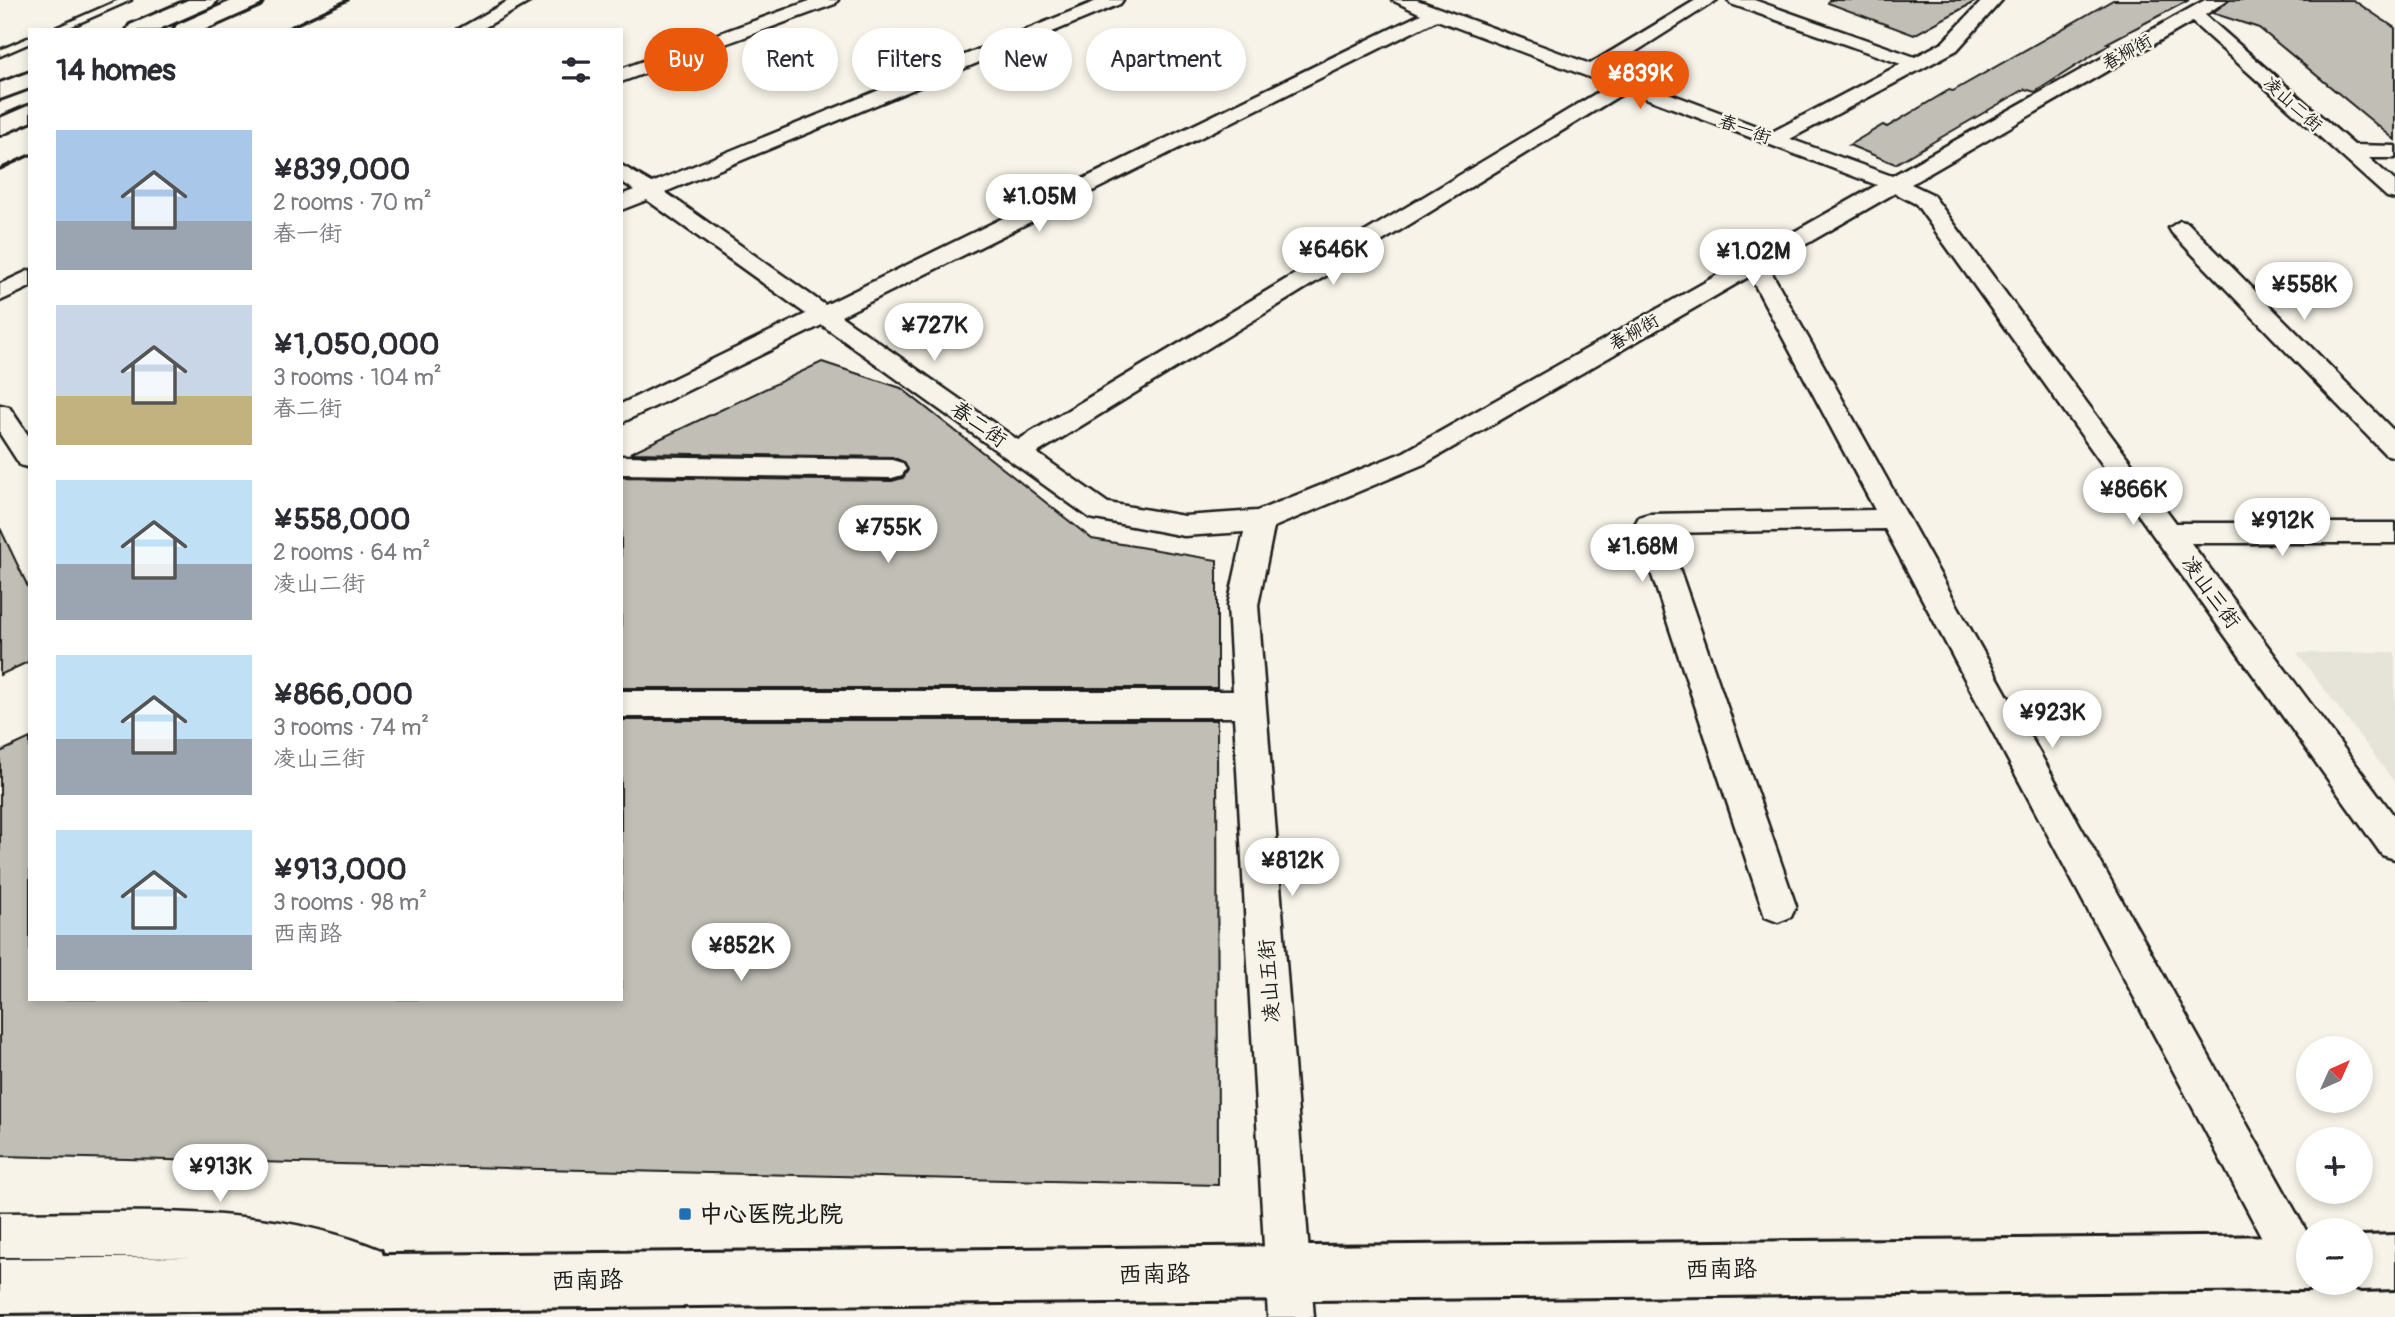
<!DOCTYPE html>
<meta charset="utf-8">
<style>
body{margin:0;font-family:Pangolin,"LXGW WenKai TC",sans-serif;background:#f7f7f7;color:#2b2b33;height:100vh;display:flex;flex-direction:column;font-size:26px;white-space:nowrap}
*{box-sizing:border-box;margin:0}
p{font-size:23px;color:#7c7c81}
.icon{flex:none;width:38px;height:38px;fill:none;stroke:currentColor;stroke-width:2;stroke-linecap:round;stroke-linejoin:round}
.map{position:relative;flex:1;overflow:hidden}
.panel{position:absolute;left:28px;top:28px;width:595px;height:973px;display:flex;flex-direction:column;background:#fff;border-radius:0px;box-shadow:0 4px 10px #0003}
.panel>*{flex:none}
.top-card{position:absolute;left:644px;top:28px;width:665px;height:63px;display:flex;gap:14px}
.needle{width:46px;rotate:45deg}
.fabs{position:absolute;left:2296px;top:1036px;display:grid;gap:14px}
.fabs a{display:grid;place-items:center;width:77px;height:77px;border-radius:50%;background:#fff;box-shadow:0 4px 10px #0003;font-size:35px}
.price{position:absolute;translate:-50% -60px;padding:0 16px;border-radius:24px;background:#fff;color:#222;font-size:23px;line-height:46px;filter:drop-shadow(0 2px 4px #0008)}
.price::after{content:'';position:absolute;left:50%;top:42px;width:21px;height:16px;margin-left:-10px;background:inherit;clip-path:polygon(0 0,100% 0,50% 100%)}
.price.on{background:#ea580c;color:#fff}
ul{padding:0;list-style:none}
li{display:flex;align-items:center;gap:21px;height:175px;padding:0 28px}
li span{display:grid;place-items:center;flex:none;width:196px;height:140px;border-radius:0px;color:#555}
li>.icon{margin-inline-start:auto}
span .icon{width:84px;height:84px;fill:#fffc;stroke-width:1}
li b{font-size:30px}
h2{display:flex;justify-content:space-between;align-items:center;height:84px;padding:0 28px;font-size:30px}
.chip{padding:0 24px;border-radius:32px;background:#fff;box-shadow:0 4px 10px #0003;font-size:24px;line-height:63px}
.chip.on{background:#ea580c;color:#fff}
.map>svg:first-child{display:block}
.built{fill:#e6e3d9}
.building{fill:#c0beb5;stroke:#1c1c1c;stroke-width:2}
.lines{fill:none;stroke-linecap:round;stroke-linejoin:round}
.service-casing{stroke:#1c1c1c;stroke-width:5}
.minor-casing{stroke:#1c1c1c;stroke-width:5}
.primary-casing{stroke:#1c1c1c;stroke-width:6}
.trunk-casing{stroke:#1c1c1c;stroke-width:6}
.service{fill:#f7f3e8;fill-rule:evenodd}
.minor{fill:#f7f3e8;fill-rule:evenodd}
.primary{fill:#f7f3e8;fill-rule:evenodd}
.trunk{fill:#f7f3e8;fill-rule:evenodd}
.rail{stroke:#1c1c1c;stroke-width:3.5}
.poi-dot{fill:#1f6fb2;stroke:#f7f3e8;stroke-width:2.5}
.labels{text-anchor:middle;stroke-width:5;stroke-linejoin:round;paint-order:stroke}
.far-street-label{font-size:18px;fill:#1c1c1c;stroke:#f7f3e8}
.street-label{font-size:21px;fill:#1c1c1c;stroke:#f7f3e8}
.near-poi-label{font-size:24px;font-weight:bold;fill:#1c1c1c;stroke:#f7f3e8;text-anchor:start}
.near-street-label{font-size:24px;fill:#1c1c1c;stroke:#f7f3e8}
</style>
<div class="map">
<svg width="2395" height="1317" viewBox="0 0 2395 1317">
<rect width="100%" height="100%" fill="#f7f3e8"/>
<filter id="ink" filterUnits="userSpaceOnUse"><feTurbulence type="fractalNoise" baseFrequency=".0143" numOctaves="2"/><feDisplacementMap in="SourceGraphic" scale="14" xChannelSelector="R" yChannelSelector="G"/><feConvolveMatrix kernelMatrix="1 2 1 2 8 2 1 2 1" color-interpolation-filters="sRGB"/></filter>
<g filter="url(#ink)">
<path class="built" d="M2395,652V783L2297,653Z"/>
<path class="building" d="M1829,0H1978L1914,35L1828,3Z
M2113,0H2189L2107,43L2110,44L2035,92L2025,89L1895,164L1849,145L1883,125L1887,127L1949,90L1953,91Z
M2230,0H2353L2395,28V140L2259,28L2212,13Z
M822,362L901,388L1092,539L1217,560V688H621V477L892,481L903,478L908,470L904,462L892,457L630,453Z
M0,528L30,591V661L0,675Z
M621,720H1217L1218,1185L0,1156V752L30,738V999H621Z"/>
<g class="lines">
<defs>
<path id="service" d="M119,0H131L63,30H51Z
M30,37V43L0,56V50Z"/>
<path id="minor" d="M510,0H533L480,30H457Z
M812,0H838L835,4L621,82V69Z
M1099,0H1123L1120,4L665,192L825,305L1421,14L1392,0H1417L1590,64L1696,0H1717L1607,70L1772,132L1901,64L1731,4L1728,0H1754L1915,57L1943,42L1983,0H2002L1957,50L1790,139L1892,176L2205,0H2227L2205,15L2354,145L2395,146V158H2369L2395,181V199L2387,197L2192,22L1911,184L1932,194L2176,523H2395V543H2191L2395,817V859L2382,855L1916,204L1895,193L1768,266L2308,1234V1282L2300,1285L2284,1279L1885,529L1667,533L1796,906L1791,917L1778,922L1765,917L1635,524L1639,517L1649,514L1875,510L1750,276L1424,464L1274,527L1258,605L1314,1317H1268L1234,717H621V691H1233L1228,605L1244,532L1184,536L1090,518L822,325L621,423V404L806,314L647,200L621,210V195L634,190L621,181V165L652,183ZM1437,20L1610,85L1018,440L841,316ZM1627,91L1877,185L1404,452L1257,511L1184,516L1108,503L1037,453Z
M2180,221L2188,223L2395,432V457L2385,454L2172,233L2169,228Z
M30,270V287L0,301V284Z
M0,405L9,407L30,438V468L20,465L0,434Z
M621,456L892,460L902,463L906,469L902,475L892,478L621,474Z
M0,1213C126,1213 261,1201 381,1250L387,1266L381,1282L365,1288L277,1266L206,1257H0Z"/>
<path id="primary" d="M2395,1235V1289L2361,1290L2343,1283H2361V1236Z
M2308,1236V1283H2326L2308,1290L0,1313V1259Z"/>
<path id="trunk" d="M188,0H217L214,5L157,30H127L130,25Z
M234,0H263L260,5L204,30H174L177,25Z
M30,72V88L0,99V83Z
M30,105V122L0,135V118Z"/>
</defs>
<use href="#service" class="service-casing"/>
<use href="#minor" class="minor-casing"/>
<use href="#primary" class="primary-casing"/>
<use href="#trunk" class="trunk-casing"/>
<use href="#service" class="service"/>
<use href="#minor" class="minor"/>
<use href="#primary" class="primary"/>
<use href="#trunk" class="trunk"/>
<path class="rail" d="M284,30L348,0
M0,169L30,155"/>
</g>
</g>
<rect class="poi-dot" x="678" y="1207" width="14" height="14" rx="3.5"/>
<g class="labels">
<g class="far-street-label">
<text transform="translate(2127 52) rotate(-29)" y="6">春柳街</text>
<text transform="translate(2293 104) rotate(42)" y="6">凌山二街</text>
<text transform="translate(1745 129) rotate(20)" y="6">春一街</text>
<text transform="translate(1634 332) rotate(-30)" y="6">春柳街</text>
</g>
<g class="street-label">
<text transform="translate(979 424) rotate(36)" y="7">春二街</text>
<text transform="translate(2211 592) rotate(54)" y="7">凌山三街</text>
<text transform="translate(1269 981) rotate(-94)" y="7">凌山五街</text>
</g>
<g class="near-poi-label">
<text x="699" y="1222">中心医院北院</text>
</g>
<g class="near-street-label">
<text transform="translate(1721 1269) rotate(-1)" y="8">西南路</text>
<text transform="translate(1154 1274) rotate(-1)" y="8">西南路</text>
<text transform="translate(587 1280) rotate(-1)" y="8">西南路</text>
</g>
</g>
</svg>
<div class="fabs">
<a><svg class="needle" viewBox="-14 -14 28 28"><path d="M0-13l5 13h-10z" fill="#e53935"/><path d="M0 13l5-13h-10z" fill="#7c7c81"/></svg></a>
<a>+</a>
<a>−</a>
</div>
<b class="price on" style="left:1640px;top:111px">¥839K</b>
<b class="price" style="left:1039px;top:234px">¥1.05M</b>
<b class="price" style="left:1333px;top:287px">¥646K</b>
<b class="price" style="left:1753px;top:289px">¥1.02M</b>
<b class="price" style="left:2304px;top:322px">¥558K</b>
<b class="price" style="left:934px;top:363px">¥727K</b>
<b class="price" style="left:2133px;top:527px">¥866K</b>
<b class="price" style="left:2282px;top:558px">¥912K</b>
<b class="price" style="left:888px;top:565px">¥755K</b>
<b class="price" style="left:1642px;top:584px">¥1.68M</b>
<b class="price" style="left:2052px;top:750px">¥923K</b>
<b class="price" style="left:1292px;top:898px">¥812K</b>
<b class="price" style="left:741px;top:983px">¥852K</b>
<b class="price" style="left:220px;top:1204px">¥913K</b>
<div class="top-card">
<a class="chip on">Buy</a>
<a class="chip">Rent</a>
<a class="chip">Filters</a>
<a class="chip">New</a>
<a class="chip">Apartment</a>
</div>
<section class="panel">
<h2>14 homes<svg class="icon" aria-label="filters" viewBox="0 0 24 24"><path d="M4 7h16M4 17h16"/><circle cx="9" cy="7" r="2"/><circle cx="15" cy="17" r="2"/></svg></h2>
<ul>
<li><span style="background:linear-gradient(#a9c7e8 65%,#9aa5b1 0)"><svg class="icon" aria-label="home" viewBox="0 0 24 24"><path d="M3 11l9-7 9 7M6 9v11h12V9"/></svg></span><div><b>¥839,000</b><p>2 rooms · 70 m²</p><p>春一街</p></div></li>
<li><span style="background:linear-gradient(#c9d6e8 65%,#c2b280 0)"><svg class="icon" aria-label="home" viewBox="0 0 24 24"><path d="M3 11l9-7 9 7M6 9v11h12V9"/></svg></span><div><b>¥1,050,000</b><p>3 rooms · 104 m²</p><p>春二街</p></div></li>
<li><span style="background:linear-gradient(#bfe0f5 60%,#9aa5b1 0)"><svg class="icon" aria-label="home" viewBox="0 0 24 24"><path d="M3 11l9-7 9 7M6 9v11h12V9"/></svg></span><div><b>¥558,000</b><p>2 rooms · 64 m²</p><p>凌山二街</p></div></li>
<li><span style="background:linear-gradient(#bfe0f5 60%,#9aa5b1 0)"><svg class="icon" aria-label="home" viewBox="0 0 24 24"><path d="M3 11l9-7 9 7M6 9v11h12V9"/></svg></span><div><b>¥866,000</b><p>3 rooms · 74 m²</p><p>凌山三街</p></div></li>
<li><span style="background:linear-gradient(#bfe0f5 75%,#9aa5b1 0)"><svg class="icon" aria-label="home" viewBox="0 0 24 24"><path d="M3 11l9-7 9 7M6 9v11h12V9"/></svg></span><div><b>¥913,000</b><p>3 rooms · 98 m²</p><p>西南路</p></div></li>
</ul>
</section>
</div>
